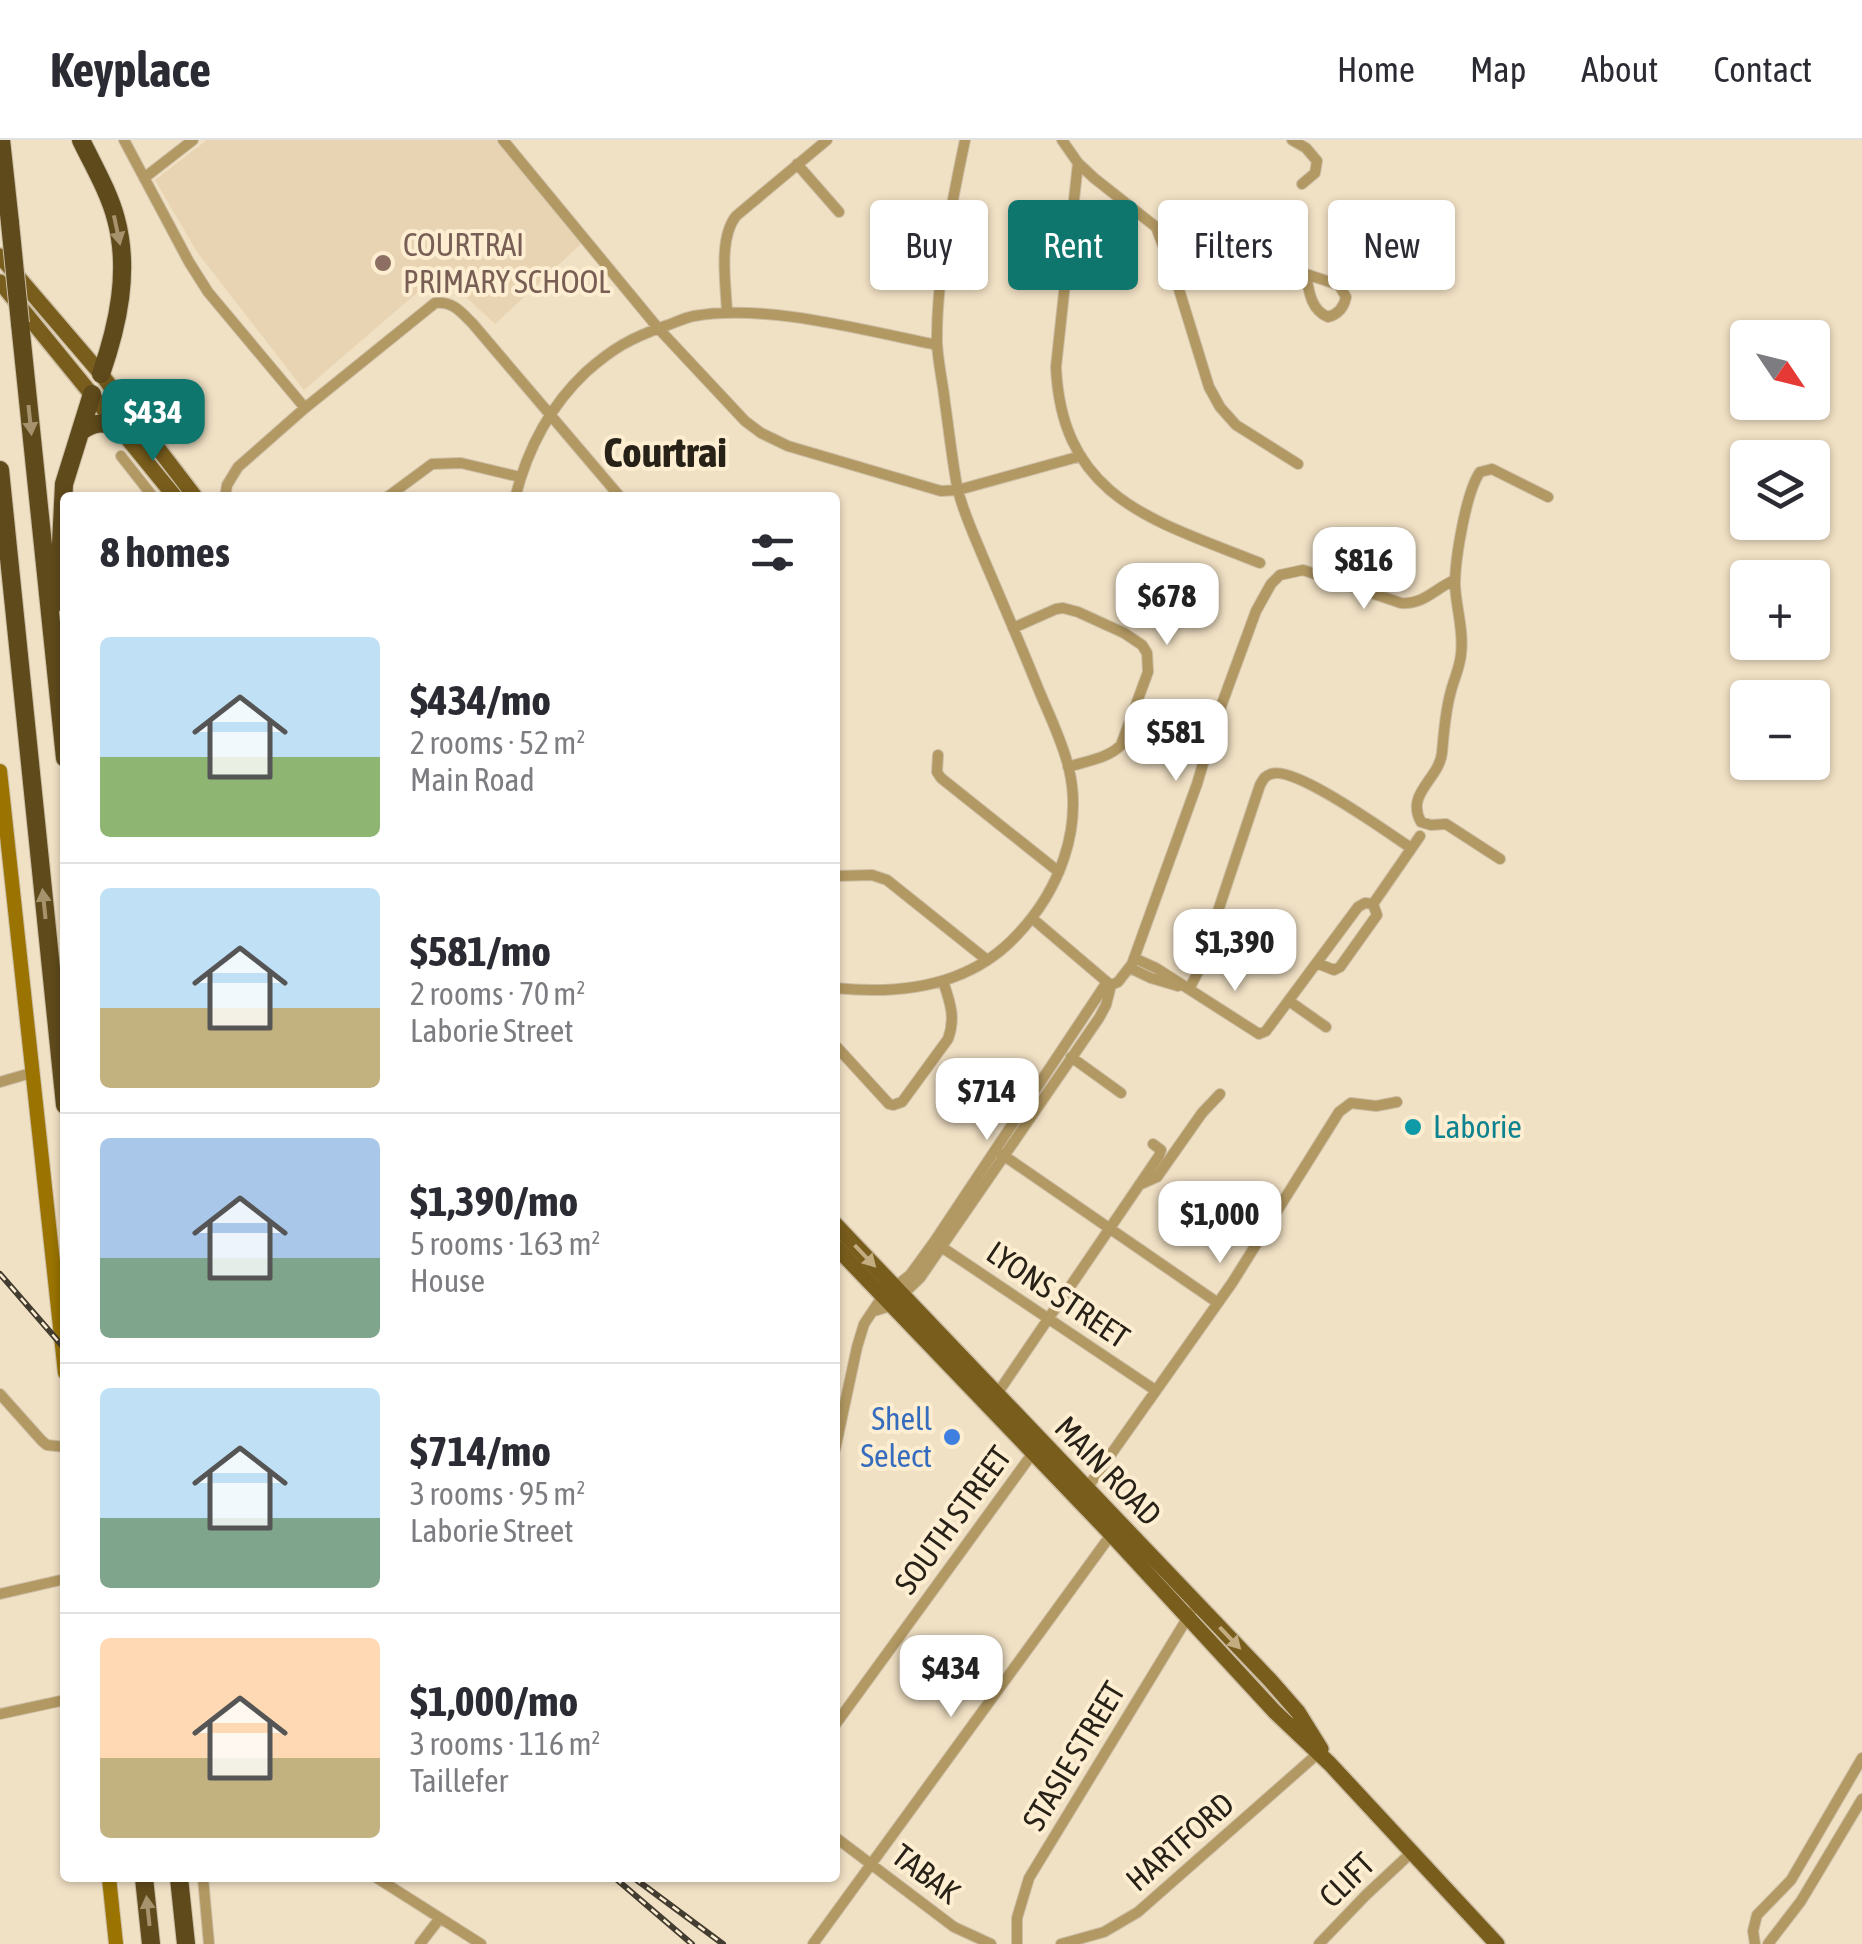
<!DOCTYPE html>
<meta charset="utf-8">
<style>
body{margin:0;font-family:"Asap Condensed",sans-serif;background:#f7f7f7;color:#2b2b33;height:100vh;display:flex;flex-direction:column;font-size:38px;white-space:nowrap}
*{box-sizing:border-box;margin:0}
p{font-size:32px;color:#7c7c81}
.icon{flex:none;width:55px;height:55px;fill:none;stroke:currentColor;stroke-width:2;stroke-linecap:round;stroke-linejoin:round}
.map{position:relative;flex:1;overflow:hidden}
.details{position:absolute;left:60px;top:352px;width:780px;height:1390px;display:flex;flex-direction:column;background:#fff;border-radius:10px;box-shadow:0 2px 8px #0004}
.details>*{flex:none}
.top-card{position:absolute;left:870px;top:60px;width:840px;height:90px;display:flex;gap:20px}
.needle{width:65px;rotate:125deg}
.tools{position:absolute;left:1730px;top:180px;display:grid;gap:20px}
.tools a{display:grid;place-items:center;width:100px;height:100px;border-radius:10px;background:#fff;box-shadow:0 2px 8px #0004;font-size:50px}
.price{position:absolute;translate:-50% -85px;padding:0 22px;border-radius:20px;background:#fff;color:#222;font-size:32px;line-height:65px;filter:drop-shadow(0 2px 5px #0008)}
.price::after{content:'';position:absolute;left:50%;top:60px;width:30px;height:22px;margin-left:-15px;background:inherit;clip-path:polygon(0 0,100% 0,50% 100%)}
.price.on{background:#0f766e;color:#fff}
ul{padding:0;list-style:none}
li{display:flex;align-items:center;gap:30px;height:250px;padding:0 40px}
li+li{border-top:2px solid #e1e1e2}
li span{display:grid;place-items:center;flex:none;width:280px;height:200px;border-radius:10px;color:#555}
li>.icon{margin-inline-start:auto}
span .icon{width:120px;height:120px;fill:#fffc;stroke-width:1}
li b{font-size:42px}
h2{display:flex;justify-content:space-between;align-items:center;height:120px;padding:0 40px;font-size:42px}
.tag{padding:0 35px;border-radius:10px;background:#fff;box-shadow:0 2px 8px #0004;font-size:35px;line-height:90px}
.tag.on{background:#0f766e;color:#fff}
header{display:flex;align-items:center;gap:60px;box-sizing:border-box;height:140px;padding:0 50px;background:#fff;border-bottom:2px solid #e1e1e2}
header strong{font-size:48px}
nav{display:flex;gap:55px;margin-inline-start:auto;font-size:35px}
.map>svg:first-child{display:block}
.built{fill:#e8d4b2}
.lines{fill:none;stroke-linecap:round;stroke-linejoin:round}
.street-casing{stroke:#ccbea5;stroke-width:12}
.secondary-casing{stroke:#ccbea5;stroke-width:16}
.primary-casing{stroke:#ccbea5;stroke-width:18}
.highway-casing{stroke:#ccbea5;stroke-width:20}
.street{stroke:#b29862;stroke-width:10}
.secondary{stroke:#9a7301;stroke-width:14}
.primary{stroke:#795d1c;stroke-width:15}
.highway{stroke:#5f4a1b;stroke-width:18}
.rail-casing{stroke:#433c30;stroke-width:6}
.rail{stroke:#fdedd1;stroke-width:2.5;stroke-dasharray:8;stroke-linecap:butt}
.highway-bridge-casing{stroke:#ccbea5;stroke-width:20;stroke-linecap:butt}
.highway-bridge{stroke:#5f4a1b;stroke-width:18}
.oneway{fill:#a6936d}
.oneway2{fill:#c2ac80}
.education-dot{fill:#8d6e63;stroke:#fdedd1;stroke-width:4}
.culture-dot{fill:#0f9aa8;stroke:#fdedd1;stroke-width:4}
.shop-dot{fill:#3f7fe0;stroke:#fdedd1;stroke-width:4}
.labels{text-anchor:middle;stroke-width:8;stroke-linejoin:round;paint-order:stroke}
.education-label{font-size:32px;fill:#785e54;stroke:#fdedd1;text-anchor:start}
.culture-label{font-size:32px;fill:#0d838f;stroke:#fdedd1;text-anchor:start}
.street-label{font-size:32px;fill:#272117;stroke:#fdedd1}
.shop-label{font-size:32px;fill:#366cbe;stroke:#fdedd1;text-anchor:end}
.district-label{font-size:42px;font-weight:bold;fill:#272117;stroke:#fdedd1}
</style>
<header>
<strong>Keyplace</strong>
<nav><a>Home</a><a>Map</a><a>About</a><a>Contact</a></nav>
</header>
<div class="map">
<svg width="1862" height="1804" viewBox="0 0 1862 1804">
<rect width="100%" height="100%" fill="#f0e0c4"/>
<path class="built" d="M207,0H496L583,102L495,184L440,133L304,250L197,112L155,40Z"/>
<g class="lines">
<defs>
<path id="street" d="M124,0L189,122L208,152L305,268
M503,0L658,188L745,281L761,293L788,306L941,351L958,350L1081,316
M1062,0L1078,23L1094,38L1156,87L1184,104L1197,109L1279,125L1339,145L1346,157C1344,167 1339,174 1328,177C1311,170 1309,152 1306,135
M1292,0L1306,8L1317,21L1315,33L1302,44
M1078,23L1056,227C1062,360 1156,381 1260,423
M797,24L839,72
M144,38L193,0
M1156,87L1177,143L1209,247L1220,267L1236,285L1298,324
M727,173C726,144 718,99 736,76L827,0
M121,316L154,358
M225,358L227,345L238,327L305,268L435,163C453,161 461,172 473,184L621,358
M386,358L432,324L461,323L520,337
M515,358C527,310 550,266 586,232C613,208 631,198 665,186C674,183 684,178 694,176C765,163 866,191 937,205
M1013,488L1056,469L1063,468L1078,472L1124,493L1142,505L1147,513L1148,532L1121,605C1109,618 1086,621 1068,627
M938,615L937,632L941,638L1059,732
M1500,719L1446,684L1431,685L1421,682C1405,654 1439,639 1442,613C1444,592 1445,572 1451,551C1454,539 1460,527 1461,514C1464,491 1456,467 1455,445C1455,419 1466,352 1480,332L1492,329L1548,357
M835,736L872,735L887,740L987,820
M1033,779L1107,842
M1134,818L1156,828L1259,894L1266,891L1358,767L1365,763L1373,764
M1319,824L1334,830L1340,827L1377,775L1373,764L1420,696
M1130,828L1151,838L1178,846
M835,848C901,855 969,847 1017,795C1059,751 1083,689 1069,629C1062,599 1047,571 1036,543C1019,501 1001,459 983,417C974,395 962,370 957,346C952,319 949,291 945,263C943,244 938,223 937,203C936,140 952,62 965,0
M1189,849L1197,834L1260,645C1263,640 1264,636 1271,634C1295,625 1388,693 1411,708
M1289,861L1326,887
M835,905L889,964L893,965L902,962L948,899C956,878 950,862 943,841
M1071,917L1121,953
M0,942L31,933
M1000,1013L1218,1163
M1139,1045L1157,1037L1202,973L1220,954
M940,1106L1155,1250
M874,1171L891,1166L920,1138L1099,878L1106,865L1111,845
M0,1254L42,1301L47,1305L65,1307
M997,1254L1159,1016L1161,1010L1153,1004
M835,1310L857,1207L864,1184L882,1157L910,1135L934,1102L1107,842L1111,845L1118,842L1132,824L1197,644L1216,580L1256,471L1271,444L1280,435L1303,430L1401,463C1424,465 1435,448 1455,440
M1085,1351L1232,1143L1339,972L1351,963L1376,966L1397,962
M0,1454L65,1439
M0,1574L65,1560
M835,1585L1035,1310
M835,1697L954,1787L991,1804
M203,1738L209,1804
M377,1738L481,1804
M420,1804L440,1778
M813,1804L1113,1392
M1017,1804V1778L1029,1738L1191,1472
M1061,1804L1104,1792L1138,1772L1322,1610
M1319,1804L1366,1755L1411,1713
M1755,1804L1753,1791L1757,1775L1791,1740L1862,1618
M1768,1804L1801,1761L1862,1659"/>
<path id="secondary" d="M0,631L65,1233
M109,1738L116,1804"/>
<path id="primary" d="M0,116L101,234L196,358
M0,142L176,358
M835,1084L1270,1540L1298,1572L1321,1609
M835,1106L1111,1394L1275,1572L1330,1624L1497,1804"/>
<path id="highway" d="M1,0L10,83
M81,0C93,25 109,52 116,79C130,131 118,185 101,234
M20,183L65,618
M80,292C96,280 105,282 121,290
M0,330L65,965
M65,464L61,404L64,344L92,254
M144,1738L151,1804
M179,1738L186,1804"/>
</defs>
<use href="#street" class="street-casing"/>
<use href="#secondary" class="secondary-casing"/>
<use href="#primary" class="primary-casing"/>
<use href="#highway" class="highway-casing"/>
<use href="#street" class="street"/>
<use href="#secondary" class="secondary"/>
<use href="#primary" class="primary"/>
<use href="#highway" class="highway"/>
<defs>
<path id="rail" d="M0,1134L65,1209
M615,1738L692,1804
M634,1738L723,1804"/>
</defs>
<use href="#rail" class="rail-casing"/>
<use href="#rail" class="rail"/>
<defs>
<path id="highway-bridge" d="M10,83L20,183"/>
</defs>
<use href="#highway-bridge" class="highway-bridge-casing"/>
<use href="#highway-bridge" class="highway-bridge"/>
</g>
<defs><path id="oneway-solid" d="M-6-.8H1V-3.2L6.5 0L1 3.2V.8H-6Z" transform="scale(2.5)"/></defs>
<g class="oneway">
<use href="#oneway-solid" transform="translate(117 90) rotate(78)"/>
<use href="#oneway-solid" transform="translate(30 280) rotate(84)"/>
<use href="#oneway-solid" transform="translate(44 764) rotate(-96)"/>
<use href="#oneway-solid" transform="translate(148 1771) rotate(-96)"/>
</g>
<g class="oneway2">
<use href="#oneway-solid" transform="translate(865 1116) rotate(46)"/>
<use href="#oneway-solid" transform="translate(1230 1498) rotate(46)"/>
</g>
<circle class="education-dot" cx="383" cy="123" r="10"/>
<circle class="culture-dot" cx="1413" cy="987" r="10"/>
<circle class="shop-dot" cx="952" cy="1297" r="10"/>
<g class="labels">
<g class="education-label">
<text x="403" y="116">COURTRAI<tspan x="403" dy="37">PRIMARY SCHOOL</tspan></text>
</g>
<g class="culture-label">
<text x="1433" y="998">Laborie</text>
</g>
<g class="street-label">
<text transform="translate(1058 1155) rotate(34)" y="11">LYONS STREET</text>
<text transform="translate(1108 1331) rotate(46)" y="11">MAIN ROAD</text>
<text transform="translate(953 1380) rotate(-54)" y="11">SOUTH STREET</text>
<text transform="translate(1074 1616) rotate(-59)" y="11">STASIE STREET</text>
<text transform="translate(1180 1702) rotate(-41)" y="11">HARTFORD</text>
<text transform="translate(926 1734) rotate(37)" y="11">TABAK</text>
<text transform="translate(1347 1740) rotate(-44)" y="11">CLIFT</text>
</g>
<g class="shop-label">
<text x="932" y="1290">Shell<tspan x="932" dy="37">Select</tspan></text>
</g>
<g class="district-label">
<text x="665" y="327">Courtrai</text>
</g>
</g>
</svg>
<div class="tools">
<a><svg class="needle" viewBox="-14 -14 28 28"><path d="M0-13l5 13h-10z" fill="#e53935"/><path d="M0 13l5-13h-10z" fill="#7c7c81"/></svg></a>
<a><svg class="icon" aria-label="layers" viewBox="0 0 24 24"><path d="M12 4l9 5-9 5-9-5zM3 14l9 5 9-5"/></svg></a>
<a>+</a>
<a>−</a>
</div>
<b class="price on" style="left:153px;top:324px">$434</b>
<b class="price" style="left:1364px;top:472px">$816</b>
<b class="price" style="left:1167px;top:508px">$678</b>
<b class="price" style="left:1176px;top:644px">$581</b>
<b class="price" style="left:1235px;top:854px">$1,390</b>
<b class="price" style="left:987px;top:1003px">$714</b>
<b class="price" style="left:1220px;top:1126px">$1,000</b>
<b class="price" style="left:951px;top:1580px">$434</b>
<div class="top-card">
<a class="tag">Buy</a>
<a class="tag on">Rent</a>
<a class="tag">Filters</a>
<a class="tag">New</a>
</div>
<section class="details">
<h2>8 homes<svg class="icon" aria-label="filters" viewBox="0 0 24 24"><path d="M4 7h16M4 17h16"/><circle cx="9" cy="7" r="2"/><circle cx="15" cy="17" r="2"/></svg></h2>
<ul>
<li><span style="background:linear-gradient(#bfe0f5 60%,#8fb573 0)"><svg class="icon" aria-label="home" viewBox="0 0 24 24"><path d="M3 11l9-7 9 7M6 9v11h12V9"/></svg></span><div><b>$434/mo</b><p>2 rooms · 52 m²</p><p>Main Road</p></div></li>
<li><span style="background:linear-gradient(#bfe0f5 60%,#c2b280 0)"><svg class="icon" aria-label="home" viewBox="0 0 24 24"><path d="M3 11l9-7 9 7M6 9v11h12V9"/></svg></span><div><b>$581/mo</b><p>2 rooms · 70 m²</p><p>Laborie Street</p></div></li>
<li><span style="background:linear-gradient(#a9c7e8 60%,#7fa58c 0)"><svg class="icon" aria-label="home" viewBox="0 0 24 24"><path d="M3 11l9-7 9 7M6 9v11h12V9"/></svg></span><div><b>$1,390/mo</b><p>5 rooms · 163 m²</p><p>House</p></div></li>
<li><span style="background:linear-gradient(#bfe0f5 65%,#7fa58c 0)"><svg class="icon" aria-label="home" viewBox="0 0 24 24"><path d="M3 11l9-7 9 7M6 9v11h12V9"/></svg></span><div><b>$714/mo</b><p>3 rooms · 95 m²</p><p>Laborie Street</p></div></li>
<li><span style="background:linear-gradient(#ffd9b3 60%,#c2b280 0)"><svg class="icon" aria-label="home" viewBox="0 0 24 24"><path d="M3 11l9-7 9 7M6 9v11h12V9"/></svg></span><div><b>$1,000/mo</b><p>3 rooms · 116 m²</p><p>Taillefer</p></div></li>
</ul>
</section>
</div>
